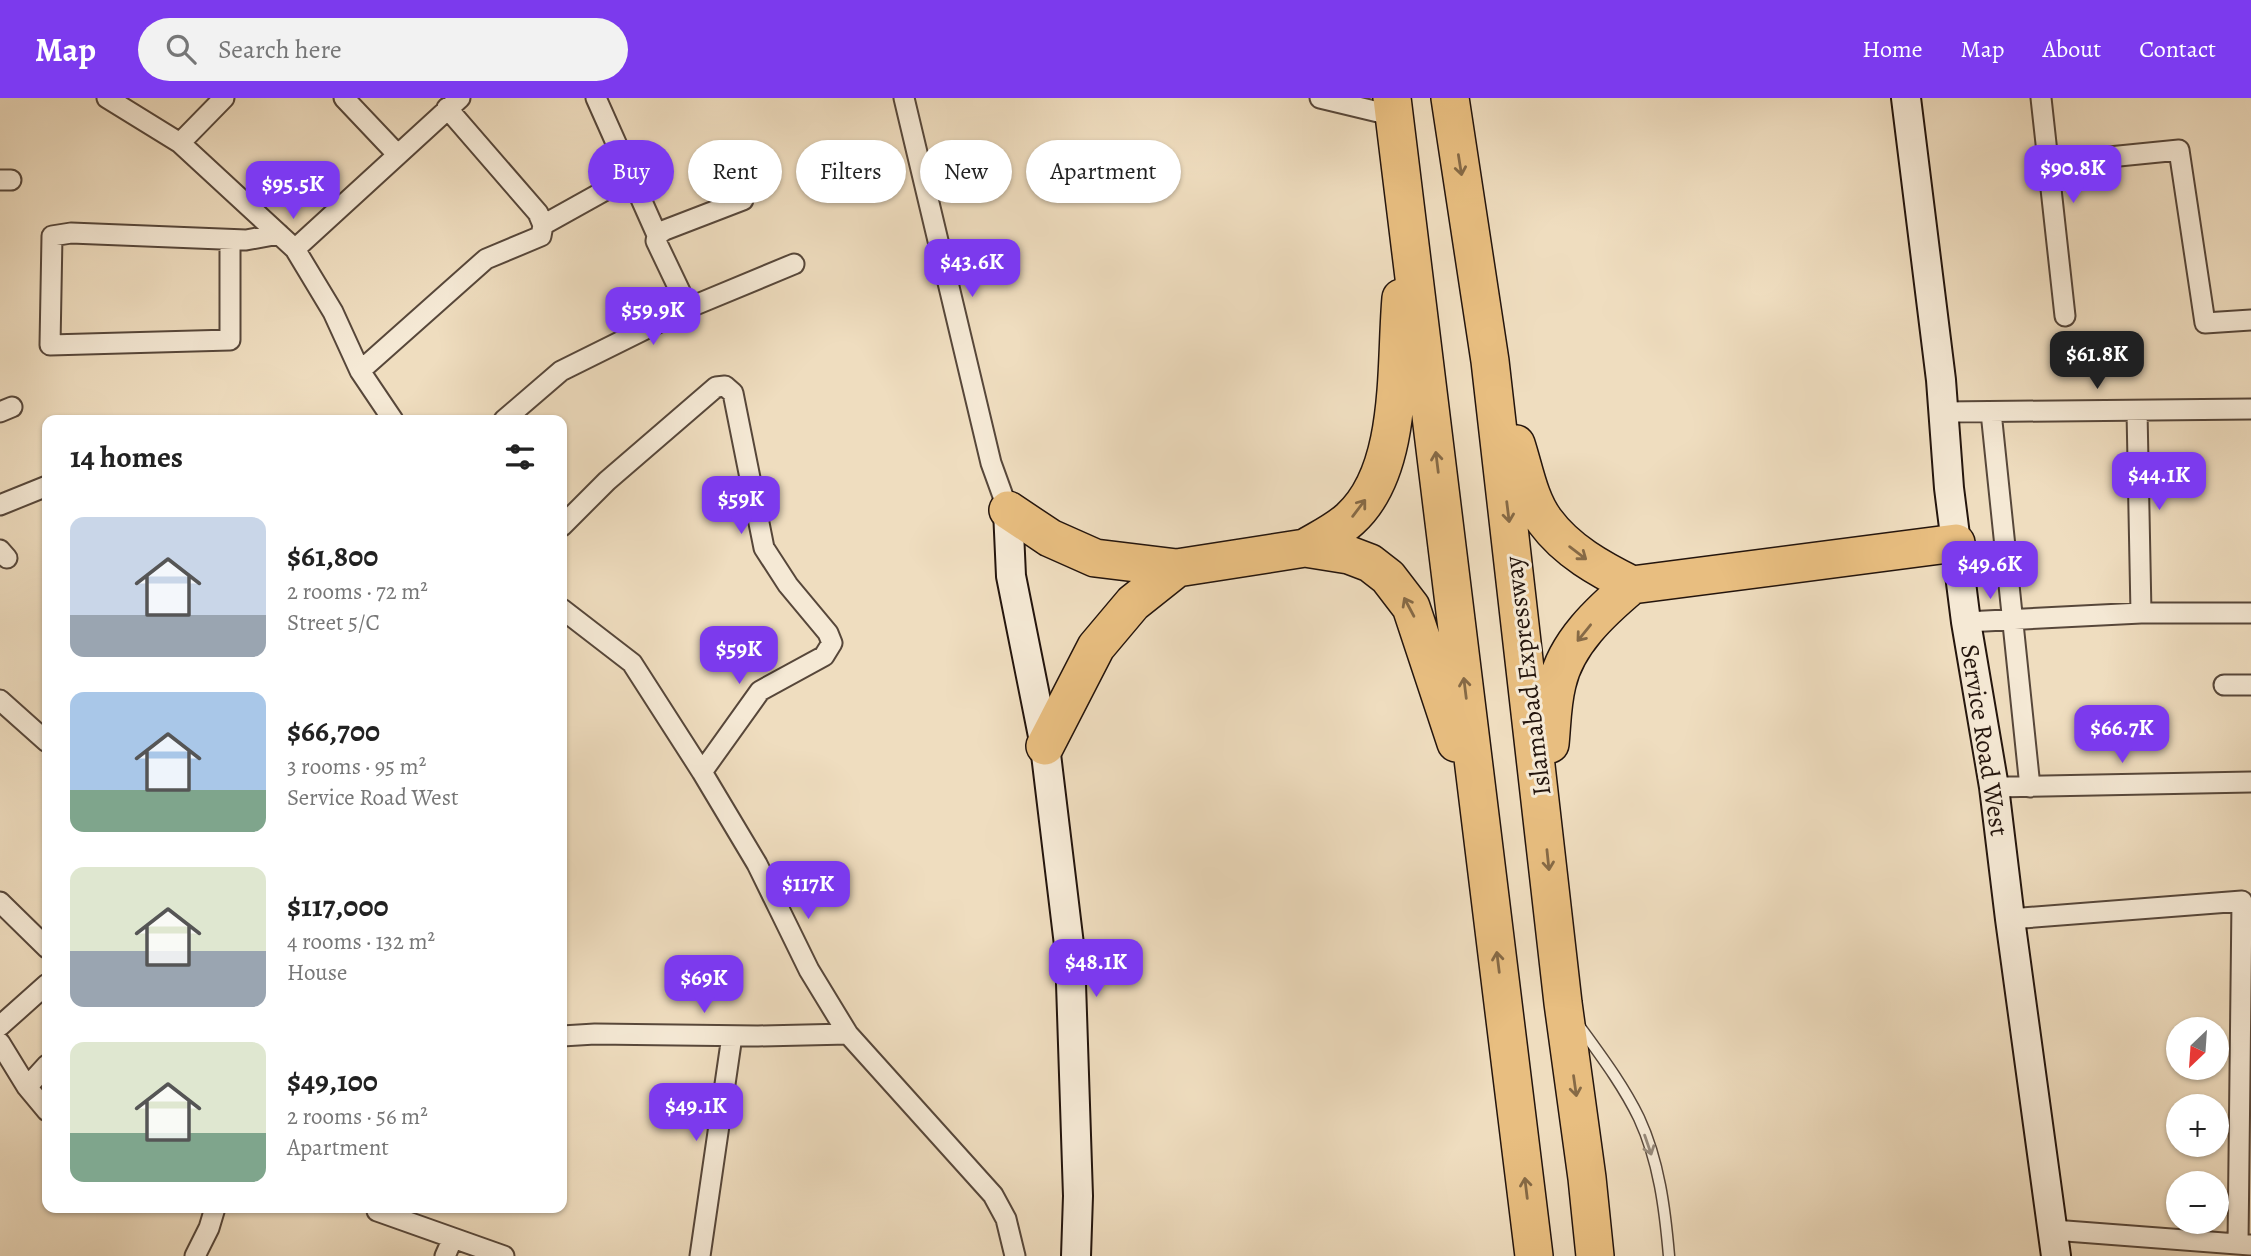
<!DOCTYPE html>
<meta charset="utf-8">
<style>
body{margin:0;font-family:Alegreya,serif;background:#f2f2f2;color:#222;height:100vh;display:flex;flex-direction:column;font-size:26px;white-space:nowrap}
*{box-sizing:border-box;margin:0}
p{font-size:23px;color:#767676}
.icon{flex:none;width:38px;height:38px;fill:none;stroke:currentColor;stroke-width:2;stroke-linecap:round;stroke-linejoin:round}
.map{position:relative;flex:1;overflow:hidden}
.details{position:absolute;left:42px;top:317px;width:525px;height:798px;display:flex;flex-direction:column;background:#fff;border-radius:14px;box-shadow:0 2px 5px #0004}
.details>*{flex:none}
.hud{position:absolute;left:588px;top:42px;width:665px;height:63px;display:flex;gap:14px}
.needle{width:46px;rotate:205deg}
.buttons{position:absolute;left:2166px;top:919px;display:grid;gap:14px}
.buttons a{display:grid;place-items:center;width:63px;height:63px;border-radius:50%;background:#fff;box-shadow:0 2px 5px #0004;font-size:35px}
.price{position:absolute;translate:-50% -60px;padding:0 16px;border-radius:14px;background:#7c3aed;color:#fff;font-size:23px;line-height:46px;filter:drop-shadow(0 2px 4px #0008)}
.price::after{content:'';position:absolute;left:50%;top:42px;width:21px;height:16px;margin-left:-10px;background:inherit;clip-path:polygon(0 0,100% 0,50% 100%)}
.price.current{background:#222;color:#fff}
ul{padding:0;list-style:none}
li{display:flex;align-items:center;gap:21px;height:175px;padding:0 28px}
li span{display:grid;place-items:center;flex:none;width:196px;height:140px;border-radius:14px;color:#555}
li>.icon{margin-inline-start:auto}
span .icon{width:84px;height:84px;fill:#fffc;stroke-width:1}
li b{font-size:30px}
h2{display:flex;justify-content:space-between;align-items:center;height:84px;padding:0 28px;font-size:30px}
.pill{padding:0 24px;border-radius:32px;background:#fff;box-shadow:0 2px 5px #0004;font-size:24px;line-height:63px}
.pill.current{background:#7c3aed;color:#fff}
header{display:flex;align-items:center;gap:42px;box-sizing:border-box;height:98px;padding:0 35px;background:#7c3aed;color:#fff}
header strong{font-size:33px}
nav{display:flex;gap:38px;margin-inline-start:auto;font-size:24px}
.search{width:490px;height:63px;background:#f2f2f2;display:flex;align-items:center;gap:18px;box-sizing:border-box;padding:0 24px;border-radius:38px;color:#767676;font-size:26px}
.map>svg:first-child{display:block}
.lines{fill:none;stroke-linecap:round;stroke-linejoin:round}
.lane-casing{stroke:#57473a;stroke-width:13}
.street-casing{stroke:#57473a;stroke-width:23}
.secondary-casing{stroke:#24150d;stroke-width:32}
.highway-casing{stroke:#24150d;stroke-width:40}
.lane{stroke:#f5e9d5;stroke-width:10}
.street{stroke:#f5e9d5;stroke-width:19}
.secondary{stroke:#f5e9d5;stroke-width:28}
.highway{stroke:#e8be80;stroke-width:37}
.oneway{stroke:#866a46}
.oneway2{stroke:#978a7b}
.labels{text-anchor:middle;stroke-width:6;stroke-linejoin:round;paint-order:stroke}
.street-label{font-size:26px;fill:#24150d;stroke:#f5e9d5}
</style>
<header>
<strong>Map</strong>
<div class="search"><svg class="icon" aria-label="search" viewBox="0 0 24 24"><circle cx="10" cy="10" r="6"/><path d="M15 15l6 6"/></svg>Search here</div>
<nav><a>Home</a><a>Map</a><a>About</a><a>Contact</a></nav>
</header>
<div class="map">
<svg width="2251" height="1158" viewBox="0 0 2251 1158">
<rect width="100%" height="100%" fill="#efddbf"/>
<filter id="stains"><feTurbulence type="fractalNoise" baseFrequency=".00286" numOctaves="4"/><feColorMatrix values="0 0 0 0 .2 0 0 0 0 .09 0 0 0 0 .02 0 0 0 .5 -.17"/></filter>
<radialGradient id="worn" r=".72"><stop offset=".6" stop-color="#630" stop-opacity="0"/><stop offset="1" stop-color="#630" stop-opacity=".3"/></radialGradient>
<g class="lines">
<defs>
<path id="lane" d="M1580,929C1601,958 1623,987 1639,1020C1659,1063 1665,1111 1669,1158"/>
<path id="street" d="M107,0L180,45L295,151L333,214L360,273L393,322
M344,0L397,56
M596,0L657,137L656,143L688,210
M904,0L991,365L1008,412
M1320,0L1395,18
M2041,0L2065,218
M180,45L224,0
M2049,65L2179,52L2205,225L2251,222
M0,82H11
M543,127L631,78
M657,137L665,132L743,102
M230,142V242L50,247L52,138L71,135L246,142L279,136
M295,151L460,0
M360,273L486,161L541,138L543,127L538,115L447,10
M2137,313L2141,515
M0,314L12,309
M1944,314L2251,311
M1991,314L2030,689
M504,322L561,273L688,210L794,166
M0,407L47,388
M562,428L607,383L716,289L725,288L733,295L764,450L788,487L828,535L832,545L824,558L760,593L702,674
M0,452L7,460
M562,511L632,565L702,674L757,766L809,872L848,936L993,1097L1006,1121L1015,1158
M1966,524L2141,515H2251
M2224,587H2251
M0,602L47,644
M1994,689L2251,684
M0,804L47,850
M2010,821L2242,803L2238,1146
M0,928L47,886
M562,938L595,936L758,938L848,936
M0,945L27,989L47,1013
M27,989L47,967
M377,1113L504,1158
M2053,1132L2250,1147
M195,1158L209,1130L215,1110
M445,1158L453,1140
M700,1158L732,938"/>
<path id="secondary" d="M1906,0L1941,282L1949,390L1966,524L1994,689L2010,821L2056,1158
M1008,412L1011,478L1045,648L1070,855L1078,1098L1076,1158"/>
<path id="highway" d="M1392,0L1534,1158
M1450,0L1490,263L1563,905L1587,1080L1595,1158
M1516,346C1524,370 1529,402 1545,423C1567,453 1600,471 1632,487
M1008,412L1050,440L1095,460L1177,470
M1305,450C1320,441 1337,433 1350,421C1404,372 1395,268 1401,200
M1550,646C1552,626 1552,606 1557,586C1566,545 1601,513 1632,487L1956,445
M1045,648L1096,549L1133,505L1177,470L1305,450L1349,457L1370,465L1388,479L1411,509L1456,645"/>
</defs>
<use href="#lane" class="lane-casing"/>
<use href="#street" class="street-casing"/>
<use href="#secondary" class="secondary-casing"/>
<use href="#highway" class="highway-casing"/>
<use href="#lane" class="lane"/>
<use href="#street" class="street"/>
<use href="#secondary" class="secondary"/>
<use href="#highway" class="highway"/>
</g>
<defs><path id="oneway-shaft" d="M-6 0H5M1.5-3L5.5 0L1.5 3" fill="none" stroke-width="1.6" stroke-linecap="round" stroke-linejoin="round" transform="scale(1.75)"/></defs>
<g class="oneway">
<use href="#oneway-shaft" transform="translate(1460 67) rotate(81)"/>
<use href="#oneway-shaft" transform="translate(1437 364) rotate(-97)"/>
<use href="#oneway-shaft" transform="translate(1359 410) rotate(-53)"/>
<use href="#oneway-shaft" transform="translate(1508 414) rotate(83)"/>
<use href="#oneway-shaft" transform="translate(1578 455) rotate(37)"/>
<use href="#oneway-shaft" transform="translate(1409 509) rotate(-118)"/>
<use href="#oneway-shaft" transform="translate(1584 535) rotate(129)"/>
<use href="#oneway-shaft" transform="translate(1465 590) rotate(-97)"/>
<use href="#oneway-shaft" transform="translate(1548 762) rotate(84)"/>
<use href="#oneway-shaft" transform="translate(1498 864) rotate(-97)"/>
<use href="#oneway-shaft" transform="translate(1575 988) rotate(82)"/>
<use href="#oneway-shaft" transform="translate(1526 1090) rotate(-97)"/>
</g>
<use class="oneway2" href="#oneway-shaft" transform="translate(1648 1047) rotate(71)"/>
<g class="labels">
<g class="street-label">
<text transform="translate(1527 578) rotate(-97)" y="9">Islamabad Expressway</text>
<text transform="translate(1985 642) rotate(81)" y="9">Service Road West</text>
</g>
</g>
<rect width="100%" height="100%" filter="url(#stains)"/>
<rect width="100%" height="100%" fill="url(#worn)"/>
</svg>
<div class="buttons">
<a><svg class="needle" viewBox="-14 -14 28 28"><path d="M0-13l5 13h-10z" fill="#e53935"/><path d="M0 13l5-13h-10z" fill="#767676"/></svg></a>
<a>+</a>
<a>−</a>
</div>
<b class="price" style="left:2073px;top:107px">$90.8K</b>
<b class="price" style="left:293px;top:123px">$95.5K</b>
<b class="price" style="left:972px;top:201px">$43.6K</b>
<b class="price" style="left:653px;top:249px">$59.9K</b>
<b class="price current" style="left:2097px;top:293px">$61.8K</b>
<b class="price" style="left:2159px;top:414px">$44.1K</b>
<b class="price" style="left:741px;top:438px">$59K</b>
<b class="price" style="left:1990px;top:503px">$49.6K</b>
<b class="price" style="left:739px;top:588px">$59K</b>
<b class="price" style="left:2122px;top:667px">$66.7K</b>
<b class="price" style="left:808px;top:823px">$117K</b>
<b class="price" style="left:1096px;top:901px">$48.1K</b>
<b class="price" style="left:704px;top:917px">$69K</b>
<b class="price" style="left:696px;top:1045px">$49.1K</b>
<div class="hud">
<a class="pill current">Buy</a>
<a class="pill">Rent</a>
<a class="pill">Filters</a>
<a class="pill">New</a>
<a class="pill">Apartment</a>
</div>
<section class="details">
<h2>14 homes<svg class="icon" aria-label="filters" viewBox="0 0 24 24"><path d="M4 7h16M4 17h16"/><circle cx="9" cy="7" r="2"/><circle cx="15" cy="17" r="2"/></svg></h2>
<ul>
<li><span style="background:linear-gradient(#c9d6e8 70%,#9aa5b1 0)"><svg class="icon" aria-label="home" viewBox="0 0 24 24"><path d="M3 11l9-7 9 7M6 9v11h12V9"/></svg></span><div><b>$61,800</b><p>2 rooms · 72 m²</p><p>Street 5/C</p></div></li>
<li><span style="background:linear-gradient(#a9c7e8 70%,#7fa58c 0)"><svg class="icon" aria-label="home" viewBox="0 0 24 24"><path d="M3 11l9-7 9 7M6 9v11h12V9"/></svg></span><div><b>$66,700</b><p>3 rooms · 95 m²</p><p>Service Road West</p></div></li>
<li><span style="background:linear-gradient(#dfe7d0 60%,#9aa5b1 0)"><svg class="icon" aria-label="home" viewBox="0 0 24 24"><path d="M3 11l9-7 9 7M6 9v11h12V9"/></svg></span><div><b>$117,000</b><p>4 rooms · 132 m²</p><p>House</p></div></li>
<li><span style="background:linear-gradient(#dfe7d0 65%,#7fa58c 0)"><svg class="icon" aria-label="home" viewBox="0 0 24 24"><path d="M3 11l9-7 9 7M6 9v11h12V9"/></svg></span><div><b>$49,100</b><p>2 rooms · 56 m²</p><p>Apartment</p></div></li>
</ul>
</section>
</div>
